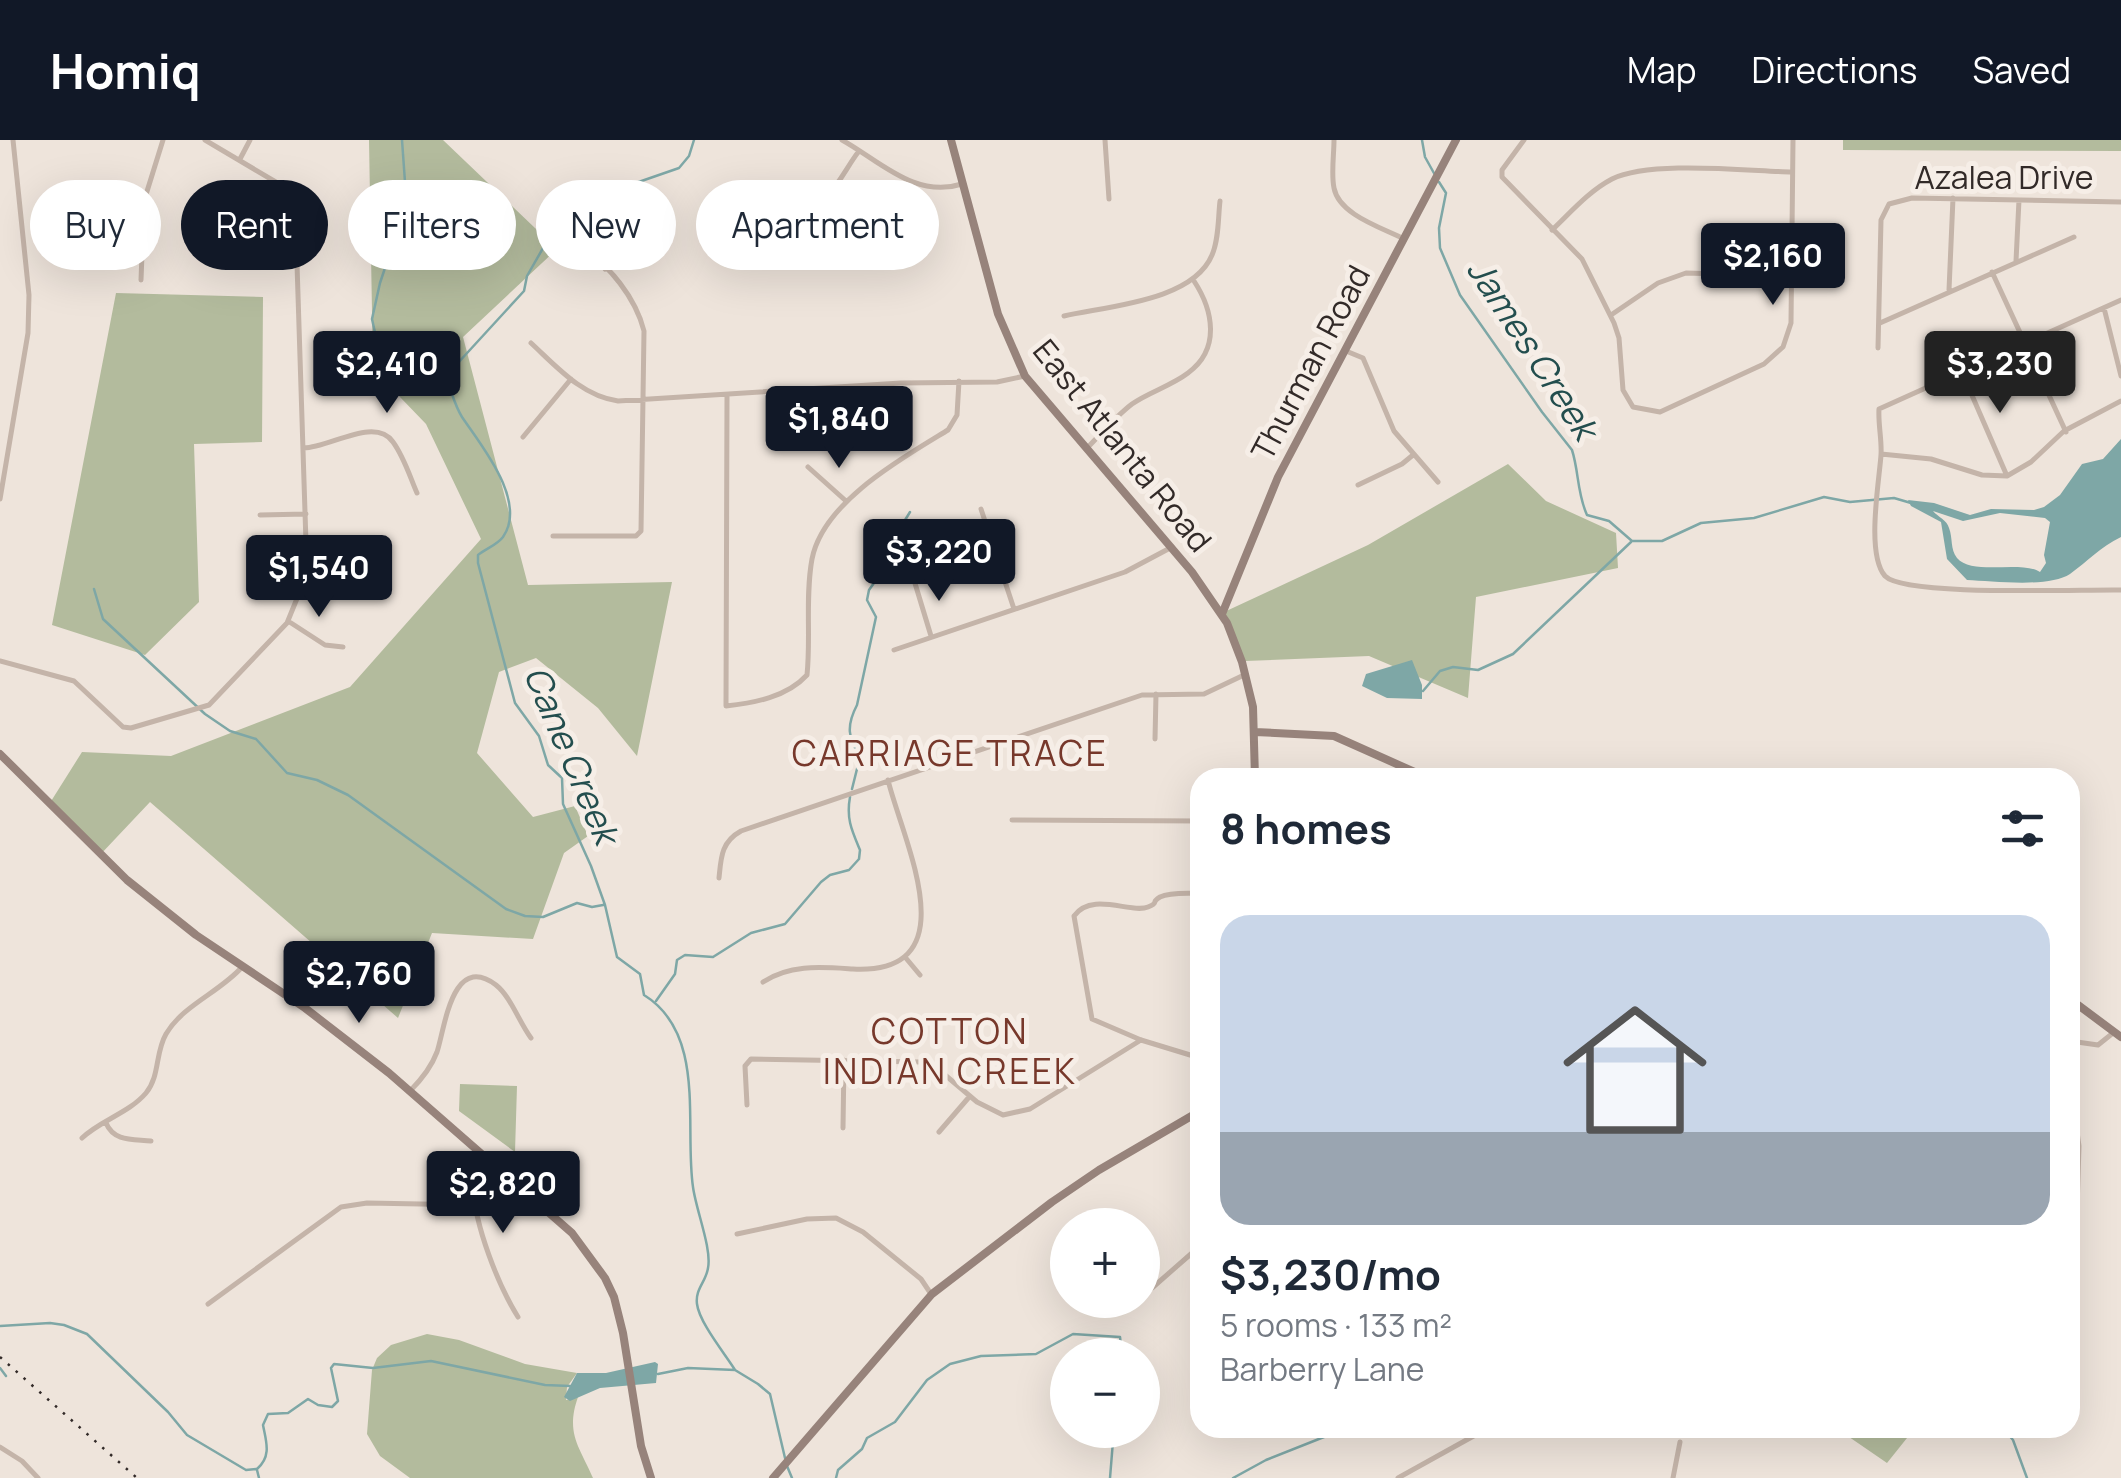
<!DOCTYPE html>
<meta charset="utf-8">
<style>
body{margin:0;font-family:Manrope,sans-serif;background:#f2f2f3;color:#1f2937;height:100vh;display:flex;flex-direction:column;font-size:38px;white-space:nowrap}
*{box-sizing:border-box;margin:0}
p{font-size:32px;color:#747a83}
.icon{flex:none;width:55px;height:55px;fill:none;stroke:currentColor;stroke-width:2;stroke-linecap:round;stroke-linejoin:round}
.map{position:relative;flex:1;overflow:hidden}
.panel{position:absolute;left:1190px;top:628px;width:890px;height:670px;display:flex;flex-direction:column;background:#fff;border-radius:30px;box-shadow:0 10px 40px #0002}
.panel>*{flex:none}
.banner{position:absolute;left:30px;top:40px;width:950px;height:90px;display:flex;gap:20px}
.buttons{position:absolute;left:1050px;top:1068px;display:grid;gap:20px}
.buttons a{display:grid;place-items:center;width:110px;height:110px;border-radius:50%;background:#fff;box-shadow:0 10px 40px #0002;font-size:50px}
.price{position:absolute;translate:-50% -85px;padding:0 22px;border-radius:10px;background:#111827;color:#fff;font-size:32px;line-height:65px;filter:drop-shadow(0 2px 5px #0008)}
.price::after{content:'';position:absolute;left:50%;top:60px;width:30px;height:22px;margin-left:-15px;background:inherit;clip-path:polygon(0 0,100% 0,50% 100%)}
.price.active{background:#222;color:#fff}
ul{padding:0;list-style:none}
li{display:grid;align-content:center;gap:20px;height:530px;padding:0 30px}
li+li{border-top:2px solid #e0e1e3}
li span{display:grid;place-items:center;height:310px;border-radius:30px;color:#555}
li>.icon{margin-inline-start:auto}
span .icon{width:180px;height:180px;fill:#fffc;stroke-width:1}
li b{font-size:42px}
h2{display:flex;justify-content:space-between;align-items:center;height:120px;padding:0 30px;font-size:42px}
.chip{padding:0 35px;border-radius:45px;background:#fff;box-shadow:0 10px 40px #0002;font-size:35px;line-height:90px}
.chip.active{background:#111827;color:#fff}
header{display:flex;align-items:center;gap:60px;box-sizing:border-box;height:140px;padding:0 50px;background:#111827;color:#fff}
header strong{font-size:48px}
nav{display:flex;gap:55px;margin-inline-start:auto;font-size:35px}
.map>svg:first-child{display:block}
.green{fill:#b3bb9d}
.water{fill:#7ea7a6;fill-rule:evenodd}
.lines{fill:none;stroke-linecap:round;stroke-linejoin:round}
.stream{stroke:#7ea7a6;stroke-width:2.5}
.street{stroke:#c4b4a9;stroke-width:5}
.secondary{stroke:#97837b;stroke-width:8}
.rail{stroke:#322a28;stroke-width:2.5;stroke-dasharray:2.5 8;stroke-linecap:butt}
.labels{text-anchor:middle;stroke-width:10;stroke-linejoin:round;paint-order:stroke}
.street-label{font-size:32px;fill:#322a28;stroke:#f6eee7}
.water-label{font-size:35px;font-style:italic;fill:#234e4e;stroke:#f6eee7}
.neighbourhood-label{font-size:35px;letter-spacing:2.5px;fill:#77382b;stroke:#f6eee7}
</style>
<header>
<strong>Homiq</strong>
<nav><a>Map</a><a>Directions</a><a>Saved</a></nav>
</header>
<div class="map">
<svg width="2121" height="1338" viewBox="0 0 2121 1338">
<rect width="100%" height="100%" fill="#eee4db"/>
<path class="green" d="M369,0H443L557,109L463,197L528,445L672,442L637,616L598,568L536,518L499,532L477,613L533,677L575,666L588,696L564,713L533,799L432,793L398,878L150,662L99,716L48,666L82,612L171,616L350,547L481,399L426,284L373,229Z
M1843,0H2121V11L1843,10Z
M116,153L263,157L262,302L194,304L199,462L145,515L52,485Z
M1508,324L1546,361L1616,393L1618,428L1476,457L1468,558L1369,516L1245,521L1222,473L1368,405Z
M460,944L517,946L515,1012L459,971Z
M427,1194L459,1200L525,1224L577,1233L567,1247L566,1260L578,1257C565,1294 580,1307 593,1338H410L380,1316L367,1294L372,1230L377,1218L391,1205Z
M1836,1288H1915L1887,1323Z"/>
<path class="water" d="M2121,299V397C2100,407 2088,421 2070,434C2049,448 1993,441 1967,440L1947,419L1941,382L1911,366L1908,360L1934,363L1970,375L1991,369L2034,370L2044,367L2060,355L2082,324L2103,319ZM1933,371L1963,381L2000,373L2045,378L2050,382L2044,415L2046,423L2040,432C2021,420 1972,436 1957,418C1950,409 1953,398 1949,388C1947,380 1938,377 1933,371Z
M1412,520L1422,545V559L1387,558L1362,546L1366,534Z
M655,1222L658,1224L656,1243L600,1248L570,1261L564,1257L577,1233H606Z"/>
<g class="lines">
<path class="stream" d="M402,0L405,42L403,74L380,143L372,179L376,197L392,223L424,221L440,228C450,241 452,261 462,277C480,304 528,361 503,397C497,405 487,408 478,415V423L515,563L539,596L548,625L562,638L563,664L591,726L605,765L617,817L640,834L644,855C707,894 684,986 693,1047C696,1070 712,1109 708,1128C706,1142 695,1149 697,1164C699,1182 725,1214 735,1230
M1422,0L1425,17L1435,35
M1439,42L1446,53L1439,88L1440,108L1460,155L1542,272L1572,310C1579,332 1577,353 1587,375L1609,381L1632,401H1662L1701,383L1754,378L1824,357L1850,362L1894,358L1911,363
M446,236L524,151L527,136L562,75L604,54L679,28L689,16L694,0
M94,449L103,479L205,574L230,591L256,599L287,633L317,640L348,655L506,769L525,776L543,777L577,763L592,767L603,765
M1423,551L1440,531L1453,527L1478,530L1513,514L1631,402
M852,649L860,617C848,598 846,586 857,565L876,477L867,460L869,450L886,426L894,398L910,372
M656,861L675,834L677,820L685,815L713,817L751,793L785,784L821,742L830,735L849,730L859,719L860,710C852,691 846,679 850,657
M0,1186L50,1183L64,1185L87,1194L168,1272L187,1295L246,1330L256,1329
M0,1228L6,1236
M658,1234L688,1228L735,1230L758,1244L770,1254L785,1318
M2003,1288L2013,1300L2027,1338
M787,1326L792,1338
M257,1329C272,1316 266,1301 263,1285L268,1274L288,1273L308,1259L318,1265L332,1267L338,1261L331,1228L334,1224L373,1228L431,1221L545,1245L570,1246
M257,1330L259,1338
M836,1338L838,1330L862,1309L867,1298L895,1282L927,1240L950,1224L981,1216L1036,1214L1073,1194L1120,1197L1122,1215
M1110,1338L1113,1301L1110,1290
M1233,1338L1266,1320L1329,1295L1376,1288"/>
<path class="street" d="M842,0C880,21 915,59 962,44
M1105,0L1109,59
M1334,0C1334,15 1331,34 1334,48C1339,75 1383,88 1404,99
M1524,0L1502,30V37L1582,119L1614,183L1619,198L1623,250L1633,267L1660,272L1764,224L1783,207L1791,183L1793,0
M240,19L250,0
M1552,90C1571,72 1589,51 1612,39C1650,20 1748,31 1792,32
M724,99L732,93C762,82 803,79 827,56C840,43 848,25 859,11
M2016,121L2019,60
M225,122L241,125L298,124
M605,129L646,89
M1992,132L2066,292
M141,140L144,61L163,0
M1949,150L1953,58
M2121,160L1879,269C1878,284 1882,300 1881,315C1879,343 1866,414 1885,436C1905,457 2083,449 2121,450
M2104,168L2121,236
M1611,175L1658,143L1686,133L1791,136
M1064,176C1108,166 1193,161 1212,115C1219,99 1218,78 1220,61
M1880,183L2074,97
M531,203C557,227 582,256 618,261L901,243L997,242L1025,236
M1878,208L1881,80L1889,64L1912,58L2121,62
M1346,211L1363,218L1394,291L1438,342
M1961,230L2007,336
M727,256L726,566C754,563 787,557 807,535C811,497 805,457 812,419C823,362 902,318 948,290L957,275L959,241
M523,297L571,239
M304,308C329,308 375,276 393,302C404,317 410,337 417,353
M1086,309C1101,294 1115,277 1132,264C1149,252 1171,246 1188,233C1221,209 1213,170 1194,141
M1881,314L1931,319L1982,335L2007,336L2031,322L2064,291L2121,261
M808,327L846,361
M1358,345L1402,324L1413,315
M0,359L28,193L29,155L13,0
M981,369L1014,469
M260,375L306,374
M553,396H636L641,391L644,191C636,159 609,123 580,108
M914,440L931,496
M288,481L325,505L343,507
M894,510L1125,432L1172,407
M0,521L74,541L123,587L131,588L209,565L287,483L307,434L295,62L286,48L205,0
M1155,599L1156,554
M2039,634L2040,638
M1012,680L1200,681
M719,738C721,718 721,702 741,691L1142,555L1204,554L1244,535
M1200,753C1188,754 1171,752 1160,757C1150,763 1160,762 1148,767C1131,774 1092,751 1074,776L1092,879L1141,900L1200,918
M905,817L920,835
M763,842C790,824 821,827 853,829C972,835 902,699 888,640
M2070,901L2098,905L2113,893
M2070,941L2079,1006L2071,1258
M410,951C421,940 431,928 437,912C445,888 452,812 496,845C511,857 519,882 531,898
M747,965L745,926L751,919L921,922L938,929L977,962L1003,975L1030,969L1141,900
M106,983C114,1002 133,999 151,1001
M843,988L844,920
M939,992L970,956
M82,998C101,980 129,973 146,953C160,936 155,913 166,894C183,865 220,852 242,827
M480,1016C477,1026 473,1037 473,1047C475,1086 498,1145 518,1177
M737,1094L807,1079L836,1078L863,1092L921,1139L931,1154
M1152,1148L1200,1106
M208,1164L341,1067L367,1063L475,1065
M0,1307L22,1321L38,1338
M1398,1338L1488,1288
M1673,1338L1680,1302"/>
<path class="secondary" d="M951,0L998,174L1025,236L1192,432L1227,483L1242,522L1253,567L1255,638
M1222,474L1278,337L1456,0
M1255,592L1334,596L1428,638
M0,614L127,740L196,795L305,868L389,933L572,1093L605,1138L614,1157L623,1193L641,1306L651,1338
M2070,859L2121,897
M773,1338L932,1154L1052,1062L1099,1030L1200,971"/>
<path class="rail" d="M0,1217L137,1338"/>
</g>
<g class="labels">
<g class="street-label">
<text x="2004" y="49">Azalea Drive</text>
<text transform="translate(1311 223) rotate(-62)" y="11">Thurman Road</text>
<text transform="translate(1122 306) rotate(51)" y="11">East Atlanta Road</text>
</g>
<g class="water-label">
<text transform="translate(1532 209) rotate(57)" y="12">James Creek</text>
<text transform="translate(571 615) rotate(67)" y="12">Cane Creek</text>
</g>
<g class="neighbourhood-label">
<text x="950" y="626">CARRIAGE TRACE</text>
<text x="950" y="904">COTTON<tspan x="950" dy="40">INDIAN CREEK</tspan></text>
</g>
</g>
</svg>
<div class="buttons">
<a>+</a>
<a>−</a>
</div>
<b class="price" style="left:1773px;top:168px">$2,160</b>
<b class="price" style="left:387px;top:276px">$2,410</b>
<b class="price active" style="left:2000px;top:276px">$3,230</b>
<b class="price" style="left:839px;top:331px">$1,840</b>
<b class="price" style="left:939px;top:464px">$3,220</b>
<b class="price" style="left:319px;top:480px">$1,540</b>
<b class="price" style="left:359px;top:886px">$2,760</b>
<b class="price" style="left:503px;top:1096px">$2,820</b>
<div class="banner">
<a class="chip">Buy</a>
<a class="chip active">Rent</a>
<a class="chip">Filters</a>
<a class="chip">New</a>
<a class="chip">Apartment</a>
</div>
<section class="panel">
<h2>8 homes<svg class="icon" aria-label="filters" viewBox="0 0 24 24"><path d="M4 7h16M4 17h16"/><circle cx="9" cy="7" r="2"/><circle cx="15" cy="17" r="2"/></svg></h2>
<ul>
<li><span style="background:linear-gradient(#c9d6e8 70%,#9aa5b1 0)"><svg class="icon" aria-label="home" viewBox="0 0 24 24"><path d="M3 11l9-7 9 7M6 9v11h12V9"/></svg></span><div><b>$3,230/mo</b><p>5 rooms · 133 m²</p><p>Barberry Lane</p></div></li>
</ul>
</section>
</div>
